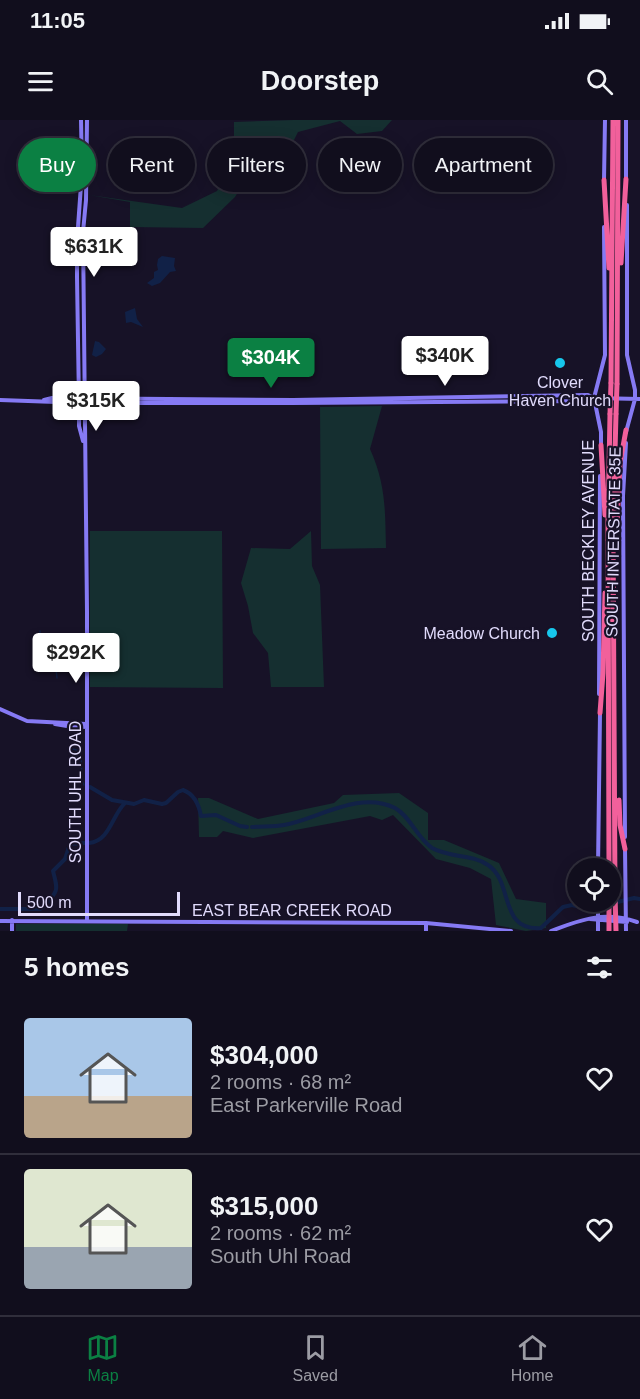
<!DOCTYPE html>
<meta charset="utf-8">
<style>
body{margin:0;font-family:Helvetica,sans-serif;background:#1a1726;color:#f1f3f6;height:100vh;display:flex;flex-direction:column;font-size:22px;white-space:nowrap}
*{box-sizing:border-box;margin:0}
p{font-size:20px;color:#9c9ca4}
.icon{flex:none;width:33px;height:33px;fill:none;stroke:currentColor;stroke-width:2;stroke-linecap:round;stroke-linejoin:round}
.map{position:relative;height:811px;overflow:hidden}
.sheet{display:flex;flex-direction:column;background:#110e1d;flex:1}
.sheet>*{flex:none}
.top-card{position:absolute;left:18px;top:18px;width:604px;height:54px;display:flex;gap:12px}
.tools{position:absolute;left:567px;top:738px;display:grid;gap:12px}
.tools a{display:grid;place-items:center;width:54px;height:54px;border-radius:50%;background:#110e1d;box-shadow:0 3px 15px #0003,0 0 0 2px #302e3b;font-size:30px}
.scale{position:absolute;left:18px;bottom:15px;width:162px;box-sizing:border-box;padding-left:6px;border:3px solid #e1dbfc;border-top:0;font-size:16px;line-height:21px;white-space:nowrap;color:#e1dbfc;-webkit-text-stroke:4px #171227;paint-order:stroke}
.price{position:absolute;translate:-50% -51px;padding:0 14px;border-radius:6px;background:#fff;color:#222;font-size:20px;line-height:39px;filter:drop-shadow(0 2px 3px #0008)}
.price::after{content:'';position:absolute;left:50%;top:36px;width:18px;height:14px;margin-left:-9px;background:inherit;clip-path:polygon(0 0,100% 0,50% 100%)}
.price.current{background:#0b8043;color:#fff}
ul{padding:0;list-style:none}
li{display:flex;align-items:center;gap:18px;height:150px;padding:0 24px}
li+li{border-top:2px solid #302e3b}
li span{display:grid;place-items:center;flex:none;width:168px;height:120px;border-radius:6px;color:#555}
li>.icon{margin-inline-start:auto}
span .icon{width:72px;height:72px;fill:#fffc;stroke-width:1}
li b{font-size:26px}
h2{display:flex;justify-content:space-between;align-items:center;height:72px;padding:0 24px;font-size:26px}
.chip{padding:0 21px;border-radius:27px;background:#110e1d;box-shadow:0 3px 15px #0003,0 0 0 2px #302e3b;font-size:21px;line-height:54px}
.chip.current{background:#0b8043;color:#fff}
.status{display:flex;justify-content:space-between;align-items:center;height:42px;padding:0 30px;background:#110e1d;direction:ltr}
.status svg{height:16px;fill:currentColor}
header{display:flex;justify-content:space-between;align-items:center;height:78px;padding:0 24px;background:#110e1d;font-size:27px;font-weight:800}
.tabs{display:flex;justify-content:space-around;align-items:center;height:84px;border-top:2px solid #302e3b;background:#110e1d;font-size:16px;color:#9c9ca4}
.tabs a{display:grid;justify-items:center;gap:3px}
.tabs .current{color:#0b8043}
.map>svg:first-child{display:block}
.green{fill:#152f30}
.water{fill:#112147}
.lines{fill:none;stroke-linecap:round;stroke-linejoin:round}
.stream{stroke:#112147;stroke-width:1.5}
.river{stroke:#112147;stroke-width:4}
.secondary{stroke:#867af4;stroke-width:4}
.highway{stroke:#f2609b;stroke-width:5}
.highway-bridge{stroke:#f2609b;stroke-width:5}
.poi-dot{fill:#17c7ec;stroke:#171227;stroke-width:2}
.labels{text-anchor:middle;stroke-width:4.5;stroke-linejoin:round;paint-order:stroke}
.poi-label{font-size:16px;fill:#e1dbfc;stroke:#171227}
.street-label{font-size:16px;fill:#e1dbfc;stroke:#171227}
</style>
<div class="status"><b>11:05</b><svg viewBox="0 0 49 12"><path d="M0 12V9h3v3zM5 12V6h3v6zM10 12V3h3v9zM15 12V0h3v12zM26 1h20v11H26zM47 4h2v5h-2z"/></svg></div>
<header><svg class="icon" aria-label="menu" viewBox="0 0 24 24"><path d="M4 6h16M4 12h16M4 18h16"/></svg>Doorstep<svg class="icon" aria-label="search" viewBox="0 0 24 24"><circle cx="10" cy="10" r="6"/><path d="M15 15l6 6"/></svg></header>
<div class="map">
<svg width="640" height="811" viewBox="0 0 640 811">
<rect width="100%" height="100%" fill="#171227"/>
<path class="green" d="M293,0H392L382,11L357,14L340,1L298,12L287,34L248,56L235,77L203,108L130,107V82L89,75L182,88L217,71L234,32V2Z
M382,286L370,329C386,365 385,389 386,428L321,429L320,287Z
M90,411H222L223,568L90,567Z
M311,411L312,446L320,465L324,567H271L268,533L253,513L248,486L241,463L251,428L290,429Z
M399,673L428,693V720H444L499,743L516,779L546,783V808L526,811L496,805L491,759L470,748L436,739L393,695L382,700L370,696L253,718L223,711L217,717H199L198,678H209L258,699L334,683L343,675Z
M16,804H128L127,811H16Z"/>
<path class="water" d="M162,136L175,138L174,146L176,151L170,152L160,163L152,166L147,163L154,158V152L158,150L157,145L158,139Z
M135,188L137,199L143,207L131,202L126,203L125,192Z
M95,221L99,222L106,229L102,234L96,237L92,235Z"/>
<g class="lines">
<path class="stream" d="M40,511V530L56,549L57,558
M73,629L80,631L81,635L82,660L84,665"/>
<path class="river" d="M90,667L112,680L134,684L144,680L162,684L166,683L178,672L183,670C194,674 199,685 201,696L216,695L240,706L247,707
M252,707C262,706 274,707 284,705C318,699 359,670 395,688C410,696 417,718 432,728C450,738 472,734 488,745C514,762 498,811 541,808L563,787L572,785L589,789L634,778L640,779
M89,723C110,721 112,695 125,683
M0,789H40L43,787C59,771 58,770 53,751L65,739L70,724L85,723"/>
<path class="secondary" d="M81,0L82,51L77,121V157L79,283V306L83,321
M87,0L86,80L83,112L87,492V801
M604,60L605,0
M626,60V0
M0,280L84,283H293L588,281L594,278
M44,280L52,278L293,280L588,275L594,278L640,279
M626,312L635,279V270L627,235V85
M601,325V312L594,278L605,235L604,107
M599,574L600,356
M0,589L27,601L86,604
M55,604L67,606L87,607
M625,717L623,376L626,323
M625,728L626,811
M598,748L600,593
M598,782V811
M590,799L627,802
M0,801L426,803L511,811
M12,811V800
M426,811V803
M551,811C582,799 605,791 637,802"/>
<path class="highway" d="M604,60L609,148
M621,143L626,59
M611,263L613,0
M617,264L618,0
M601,325L605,395
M617,405L620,343L626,310
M600,593L603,553L605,473
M619,680L620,705L625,729
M609,748L608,403L610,294
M615,774L613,407L616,294"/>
<path class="highway-bridge" d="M610,294L611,263
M616,294L617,264
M615,774L616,811
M609,782V811"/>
</g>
<g class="poi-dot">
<circle cx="560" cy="243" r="6"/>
<circle cx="552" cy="513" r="6"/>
</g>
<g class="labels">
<g class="poi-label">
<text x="560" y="268">Clover<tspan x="560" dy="18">Haven Church</tspan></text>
<text x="540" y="519" text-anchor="end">Meadow Church</text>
</g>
<g class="street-label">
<text transform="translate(588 421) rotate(-90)" y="6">SOUTH BECKLEY AVENUE</text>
<text transform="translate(613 422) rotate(-89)" y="6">SOUTH INTERSTATE 35E</text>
<text transform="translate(75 672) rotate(-90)" y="6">SOUTH UHL ROAD</text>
<text x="292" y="796">EAST BEAR CREEK ROAD</text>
</g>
</g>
</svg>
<div class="tools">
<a><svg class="icon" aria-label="locate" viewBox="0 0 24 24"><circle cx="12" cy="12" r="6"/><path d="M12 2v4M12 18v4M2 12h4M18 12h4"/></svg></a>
</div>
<div class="scale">500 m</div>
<b class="price" style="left:94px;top:158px">$631K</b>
<b class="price" style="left:445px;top:267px">$340K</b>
<b class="price current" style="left:271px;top:269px">$304K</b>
<b class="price" style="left:96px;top:312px">$315K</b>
<b class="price" style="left:76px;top:564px">$292K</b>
<div class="top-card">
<a class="chip current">Buy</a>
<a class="chip">Rent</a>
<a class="chip">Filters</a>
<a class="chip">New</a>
<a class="chip">Apartment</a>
</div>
</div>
<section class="sheet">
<h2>5 homes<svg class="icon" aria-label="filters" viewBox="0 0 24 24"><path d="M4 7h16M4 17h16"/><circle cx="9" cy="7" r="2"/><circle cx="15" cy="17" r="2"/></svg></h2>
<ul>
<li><span style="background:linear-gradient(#a9c7e8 65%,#b9a48a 0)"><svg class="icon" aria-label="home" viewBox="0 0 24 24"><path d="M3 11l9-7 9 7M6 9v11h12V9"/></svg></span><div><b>$304,000</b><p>2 rooms · 68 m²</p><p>East Parkerville Road</p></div><svg class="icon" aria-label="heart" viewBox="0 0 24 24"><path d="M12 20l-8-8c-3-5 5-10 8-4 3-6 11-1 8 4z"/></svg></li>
<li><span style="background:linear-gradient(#dfe7d0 65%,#9aa5b1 0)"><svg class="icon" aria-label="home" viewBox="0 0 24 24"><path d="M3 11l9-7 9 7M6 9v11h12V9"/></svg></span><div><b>$315,000</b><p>2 rooms · 62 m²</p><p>South Uhl Road</p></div><svg class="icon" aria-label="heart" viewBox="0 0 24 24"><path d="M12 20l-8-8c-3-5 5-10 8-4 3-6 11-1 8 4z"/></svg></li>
</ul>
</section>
<nav class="tabs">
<a class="current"><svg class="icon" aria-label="map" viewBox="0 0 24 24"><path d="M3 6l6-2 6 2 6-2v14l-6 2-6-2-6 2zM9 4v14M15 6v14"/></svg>Map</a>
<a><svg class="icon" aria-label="saved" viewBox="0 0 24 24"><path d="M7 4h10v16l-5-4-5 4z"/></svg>Saved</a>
<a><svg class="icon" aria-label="home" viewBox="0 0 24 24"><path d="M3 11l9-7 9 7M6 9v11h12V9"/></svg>Home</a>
</nav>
